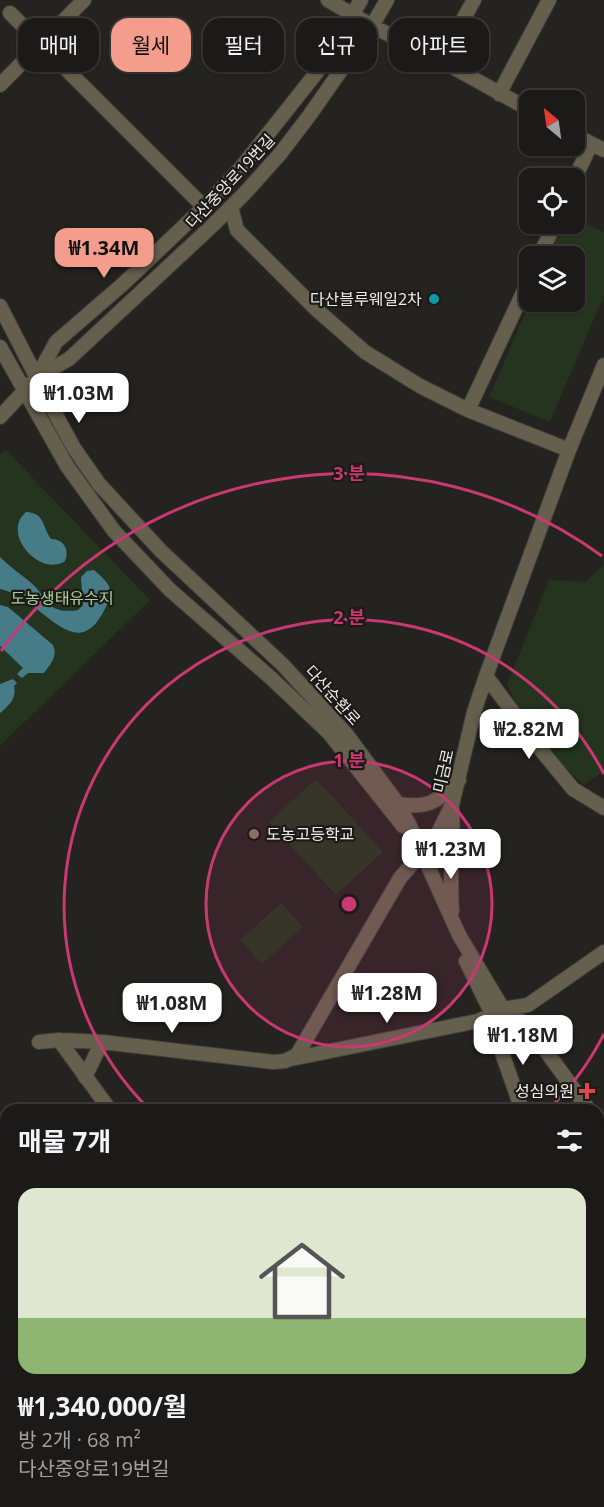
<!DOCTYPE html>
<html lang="ko">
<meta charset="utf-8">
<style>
body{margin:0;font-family:"Open Sans","Noto Sans KR",sans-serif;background:#252321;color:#f1f3f6;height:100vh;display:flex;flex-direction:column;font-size:22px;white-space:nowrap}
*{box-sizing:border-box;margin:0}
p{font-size:20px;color:#a0a1a2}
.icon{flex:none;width:33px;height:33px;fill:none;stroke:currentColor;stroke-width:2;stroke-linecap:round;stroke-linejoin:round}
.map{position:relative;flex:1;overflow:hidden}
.details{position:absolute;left:0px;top:1104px;width:604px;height:404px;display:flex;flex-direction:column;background:#1c1a18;border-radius:18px 18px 0 0;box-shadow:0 2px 4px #0004,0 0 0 2px #3a3837}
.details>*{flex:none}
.banner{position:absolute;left:18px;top:18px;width:568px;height:54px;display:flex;gap:12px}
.needle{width:39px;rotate:331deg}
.fabs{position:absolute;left:519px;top:90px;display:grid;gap:12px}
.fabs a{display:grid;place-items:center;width:66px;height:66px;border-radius:12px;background:#1c1a18;box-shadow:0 2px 4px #0004,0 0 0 2px #3a3837;font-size:30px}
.price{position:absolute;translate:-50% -51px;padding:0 14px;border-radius:12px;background:#fff;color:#222;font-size:20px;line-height:39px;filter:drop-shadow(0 2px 3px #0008)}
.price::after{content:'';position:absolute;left:50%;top:36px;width:18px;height:14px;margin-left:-9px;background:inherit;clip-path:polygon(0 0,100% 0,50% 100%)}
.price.current{background:#f49d8c;color:#111}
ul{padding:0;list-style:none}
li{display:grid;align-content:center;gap:12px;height:318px;padding:0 18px}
li span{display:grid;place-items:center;height:186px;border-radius:18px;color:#555}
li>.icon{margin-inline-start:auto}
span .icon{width:108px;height:108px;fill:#fffc;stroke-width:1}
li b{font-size:26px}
h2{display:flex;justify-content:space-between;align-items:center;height:72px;padding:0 18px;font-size:26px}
.tag{padding:0 21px;border-radius:18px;background:#1c1a18;box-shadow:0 2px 4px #0004,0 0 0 2px #3a3837;font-size:21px;line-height:54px}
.tag.current{background:#f49d8c;color:#111}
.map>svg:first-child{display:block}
.green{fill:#24341f}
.water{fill:#467b88}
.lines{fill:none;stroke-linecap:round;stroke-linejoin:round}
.minor-casing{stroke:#413f3c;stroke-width:16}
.minor{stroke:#655f4e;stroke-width:14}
.ring{fill:none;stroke:#c93871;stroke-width:3}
.culture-dot{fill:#0f9aa8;stroke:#1c1a17;stroke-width:2}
.education-dot{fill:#8d6e63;stroke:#1c1a17;stroke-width:2}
.health-dot{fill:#e0444e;stroke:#1c1a17;stroke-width:2}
.labels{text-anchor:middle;stroke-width:4.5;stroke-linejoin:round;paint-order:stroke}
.street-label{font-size:16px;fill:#eeedeb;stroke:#1c1a17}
.poi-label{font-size:16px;fill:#eeedeb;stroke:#1c1a17;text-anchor:end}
.park-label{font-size:16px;fill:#a6d097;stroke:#1c1a17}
.centre{fill:#c93871;stroke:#1c1a17;stroke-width:3}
.ring-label{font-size:18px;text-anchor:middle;font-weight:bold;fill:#c93871;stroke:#1c1a17;stroke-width:4.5;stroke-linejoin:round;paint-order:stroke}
</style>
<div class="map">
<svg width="604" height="1507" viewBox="0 0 604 1507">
<rect width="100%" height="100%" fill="#252320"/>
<path class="green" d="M575,220L604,232V295L550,422L489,397L530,302H574V256H549L563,224H574Z
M6,450L150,600L0,746V455Z
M604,565V771L584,785C553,759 524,723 507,685L549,580L585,582Z
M316,779L383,852L336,895L269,822Z
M281,903L303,927L262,964L240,940Z
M0,1298L6,1306V1344L0,1337Z
M164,1502H363L367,1507H168Z"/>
<path class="water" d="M26,512C45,513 42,526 51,539C63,539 70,549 65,561C41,578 0,534 26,512Z
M0,557C9,566 19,573 29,581C49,597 45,615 78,610L83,605L81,577L87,571L94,570C103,578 115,587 109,600C78,675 46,599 0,589Z
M0,605L8,607L53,645C58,656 51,664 44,673H28L22,678L17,674L23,668L0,646Z
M13,679L17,683L14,686C17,698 9,706 0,713V684Z
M0,1337L6,1344V1502H123L127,1507H6L0,1500Z"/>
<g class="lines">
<defs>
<path id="minor" d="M328,0L372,26L440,60L530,110
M10,13L204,207
M440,60L474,0
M0,85L84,0
M499,94L549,0
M574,135L604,150
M574,180L591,144
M231,207L237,230L317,310L365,352L420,386L468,410L569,450
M539,256L555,224
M0,306L58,419L74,448L99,484L161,551L283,665L347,735L398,804L410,826L459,935L503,1009L527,1025L589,1110
M0,347L67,466L114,531L170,590L271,678L329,733L403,826
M37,377L69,359L213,225L245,193L280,154L309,116L372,26L387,0
M468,410L530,278
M0,417L37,377L56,342L123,284L204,207L240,169L321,67L361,0
M486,676L541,750L573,789L604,808
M398,804C429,809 438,801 459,780
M452,911C449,876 454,842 452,807
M466,961L493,1016L495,1033L522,1110
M59,1040L110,1110
M39,1042L59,1040L102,1042L273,1062L285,1061L297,1055L400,878L436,837L452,805L474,712L486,676L569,450L604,365
M291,1059L478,1021L503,1009L528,1005L604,952
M85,1077L102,1042
M598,1123L604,1130
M598,1289L604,1305
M598,1362L604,1358
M395,1502L399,1507"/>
</defs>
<use href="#minor" class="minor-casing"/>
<use href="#minor" class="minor"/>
</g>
<circle cx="349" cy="904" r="143" fill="#c93871" fill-opacity=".12"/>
<g class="ring">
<circle cx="349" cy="904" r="143"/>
<path d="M604 1034A286 286 0 0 1 548 1110M150 1110A286 286 0 1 1 604 774"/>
<path d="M1 651A430 430 0 0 1 602 556"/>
</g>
<circle class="culture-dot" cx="434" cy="299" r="6"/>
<circle class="education-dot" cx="254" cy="834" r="6"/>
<path class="health-dot" d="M584 1082h6v6h6v6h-6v6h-6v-6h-6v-6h6z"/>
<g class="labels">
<g class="street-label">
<text transform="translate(230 181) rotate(-47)" y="6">다산중앙로19번길</text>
<text transform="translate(333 695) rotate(48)" y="6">다산순환로</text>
<text transform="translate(443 771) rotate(-77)" y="6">미금로</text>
</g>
<g class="poi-label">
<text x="422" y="305">다산블루웨일2차</text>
<text x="266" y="840" text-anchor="start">도농고등학교</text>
<text x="574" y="1097">성심의원</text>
</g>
<g class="park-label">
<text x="62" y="604">도농생태유수지</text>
</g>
</g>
<circle cx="349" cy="904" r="9" class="centre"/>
<g class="ring-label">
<text x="349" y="480">3 분</text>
<text x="349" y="624">2 분</text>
<text x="349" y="767">1 분</text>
</g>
</svg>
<div class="fabs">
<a><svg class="needle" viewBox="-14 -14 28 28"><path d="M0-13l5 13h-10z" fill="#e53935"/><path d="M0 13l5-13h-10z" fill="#a0a1a2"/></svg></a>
<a><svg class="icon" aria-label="locate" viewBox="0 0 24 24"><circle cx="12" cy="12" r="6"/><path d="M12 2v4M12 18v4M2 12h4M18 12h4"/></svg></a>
<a><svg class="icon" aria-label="layers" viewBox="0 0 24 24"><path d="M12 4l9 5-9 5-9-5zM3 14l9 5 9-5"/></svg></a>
</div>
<b class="price current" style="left:104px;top:279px">₩1.34M</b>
<b class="price" style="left:79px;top:424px">₩1.03M</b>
<b class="price" style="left:529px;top:760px">₩2.82M</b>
<b class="price" style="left:451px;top:880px">₩1.23M</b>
<b class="price" style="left:387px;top:1024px">₩1.28M</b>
<b class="price" style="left:172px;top:1034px">₩1.08M</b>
<b class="price" style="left:523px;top:1066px">₩1.18M</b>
<div class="banner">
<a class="tag">매매</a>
<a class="tag current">월세</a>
<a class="tag">필터</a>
<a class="tag">신규</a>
<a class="tag">아파트</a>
</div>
<section class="details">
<h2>매물 7개<svg class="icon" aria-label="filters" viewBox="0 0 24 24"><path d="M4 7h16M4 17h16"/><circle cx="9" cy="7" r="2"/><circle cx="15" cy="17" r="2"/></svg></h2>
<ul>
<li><span style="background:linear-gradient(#dfe7d0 70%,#8fb573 0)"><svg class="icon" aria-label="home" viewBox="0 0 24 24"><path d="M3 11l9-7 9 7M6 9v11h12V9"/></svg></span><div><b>₩1,340,000/월</b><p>방 2개 · 68 m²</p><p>다산중앙로19번길</p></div></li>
</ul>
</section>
</div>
